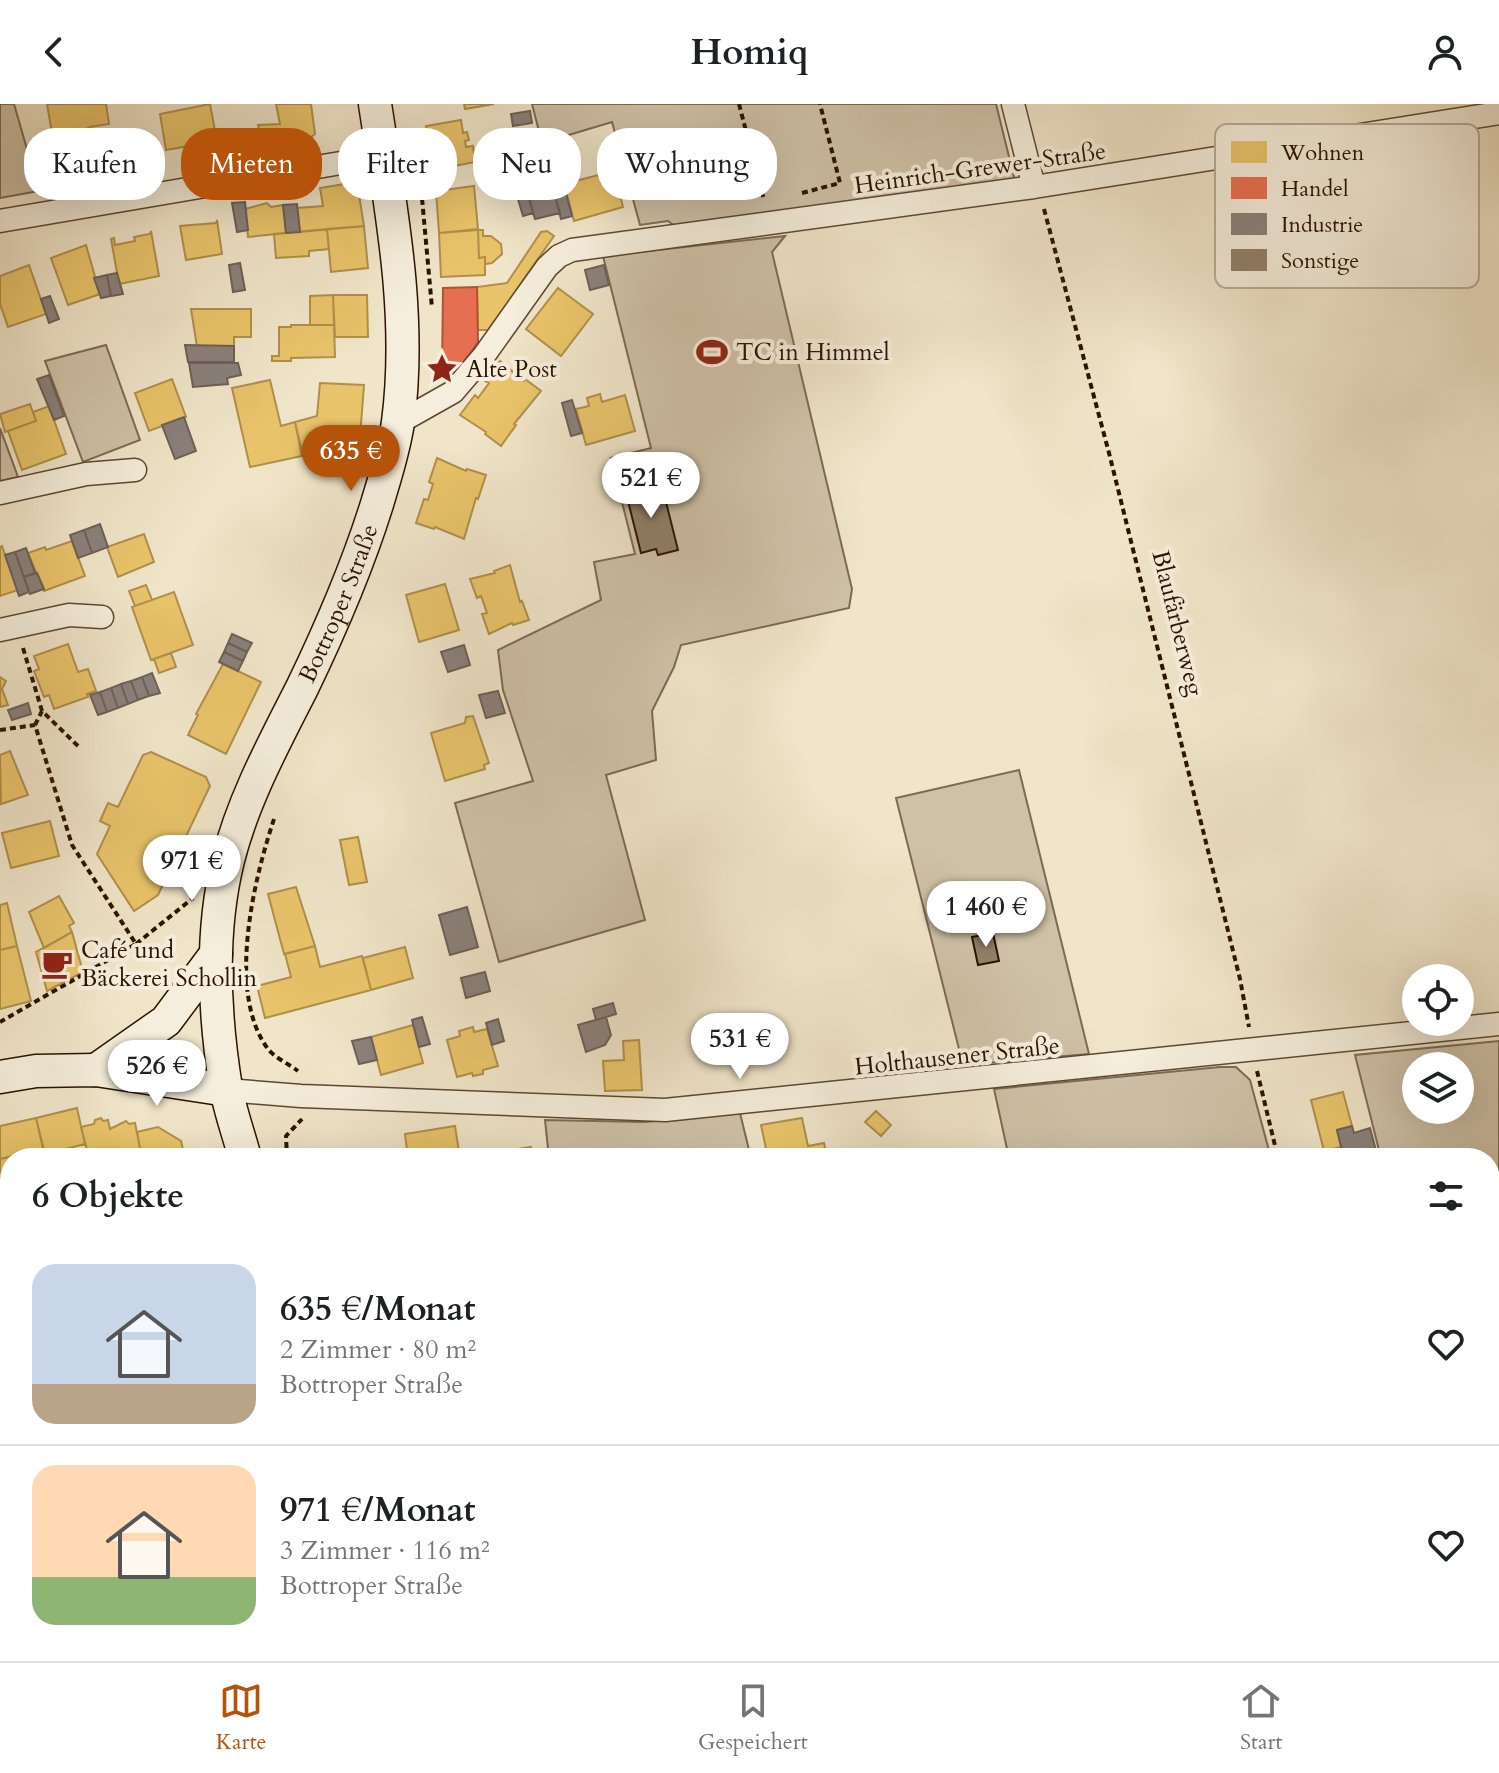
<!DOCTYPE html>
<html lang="de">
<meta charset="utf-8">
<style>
body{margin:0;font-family:Cardo,serif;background:#f6f6f6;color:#202124;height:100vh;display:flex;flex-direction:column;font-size:30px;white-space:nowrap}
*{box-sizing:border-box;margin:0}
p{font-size:26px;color:#757577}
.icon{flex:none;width:44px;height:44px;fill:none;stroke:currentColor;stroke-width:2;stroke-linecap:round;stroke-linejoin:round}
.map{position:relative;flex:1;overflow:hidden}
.details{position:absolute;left:0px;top:1044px;width:1500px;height:514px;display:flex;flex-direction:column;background:#fff;border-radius:32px 32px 0 0;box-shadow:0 8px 32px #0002}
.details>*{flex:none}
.guide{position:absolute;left:24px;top:24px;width:800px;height:72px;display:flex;gap:16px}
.controls{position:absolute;left:1402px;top:860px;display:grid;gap:16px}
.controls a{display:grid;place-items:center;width:72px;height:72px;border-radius:50%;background:#fff;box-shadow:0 8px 32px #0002;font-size:40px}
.price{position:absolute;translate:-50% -68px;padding:0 18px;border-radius:28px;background:#fff;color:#222;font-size:26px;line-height:52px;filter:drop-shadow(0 2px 4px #0008)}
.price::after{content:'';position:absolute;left:50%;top:48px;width:24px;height:18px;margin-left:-12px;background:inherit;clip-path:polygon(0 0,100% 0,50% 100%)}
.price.active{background:#b45309;color:#fff}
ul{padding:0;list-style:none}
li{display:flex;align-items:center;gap:24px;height:200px;padding:0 32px}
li+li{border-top:2px solid #e0e0e0}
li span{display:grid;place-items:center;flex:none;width:224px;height:160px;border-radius:24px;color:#555}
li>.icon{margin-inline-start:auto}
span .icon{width:96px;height:96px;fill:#fffc;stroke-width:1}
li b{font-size:34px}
h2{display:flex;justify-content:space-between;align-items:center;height:96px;padding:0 32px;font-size:34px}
.pill{padding:0 28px;border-radius:32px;background:#fff;box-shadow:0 8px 32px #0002;font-size:28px;line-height:72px}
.pill.active{background:#b45309;color:#fff}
header{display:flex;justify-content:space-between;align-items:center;height:104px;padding:0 32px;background:#fff;font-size:36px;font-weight:700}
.dock{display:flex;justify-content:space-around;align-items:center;height:112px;border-top:2px solid #e0e0e0;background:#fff;font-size:22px;color:#757577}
.dock a{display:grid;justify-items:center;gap:4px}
.dock .active{color:#b45309}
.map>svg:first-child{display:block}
.green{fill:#cfc1a7;stroke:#7d6a54;stroke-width:2;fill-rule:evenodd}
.homes{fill:#e9c46a;stroke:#b08f4a;stroke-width:2}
.shops{fill:#e76f51;stroke:#af5339;stroke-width:2}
.industry{fill:#8a817c;stroke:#6e6057;stroke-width:2}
.building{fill:#918069;stroke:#2b1300;stroke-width:2}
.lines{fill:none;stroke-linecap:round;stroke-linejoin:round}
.street-casing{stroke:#5c4832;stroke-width:25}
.secondary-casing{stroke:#2b1300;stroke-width:35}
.path{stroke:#2b1300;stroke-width:4;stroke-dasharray:6 4;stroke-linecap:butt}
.street{stroke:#f5eedc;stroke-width:22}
.secondary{stroke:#f5eedc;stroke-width:32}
.labels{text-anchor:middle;stroke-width:8;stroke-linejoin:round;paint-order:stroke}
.street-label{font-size:24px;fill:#2b1300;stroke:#f5eedc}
.poi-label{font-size:24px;fill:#2b1300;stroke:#f5eedc;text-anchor:start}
.key{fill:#f5eedc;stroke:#b8ac9a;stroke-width:2}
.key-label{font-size:22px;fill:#2b1300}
</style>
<header><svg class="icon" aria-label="back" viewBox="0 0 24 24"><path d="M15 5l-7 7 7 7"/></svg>Homiq<svg class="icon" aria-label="person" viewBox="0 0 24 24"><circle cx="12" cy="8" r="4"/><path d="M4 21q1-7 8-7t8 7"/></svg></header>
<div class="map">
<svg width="1499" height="1557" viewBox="0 0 1499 1557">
<rect width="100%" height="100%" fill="#f0e5c9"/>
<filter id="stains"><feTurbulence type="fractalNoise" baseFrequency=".0025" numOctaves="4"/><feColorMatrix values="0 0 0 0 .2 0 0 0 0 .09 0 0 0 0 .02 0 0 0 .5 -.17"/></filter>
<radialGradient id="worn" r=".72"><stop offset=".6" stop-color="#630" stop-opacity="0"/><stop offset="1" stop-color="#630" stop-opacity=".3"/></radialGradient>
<path class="green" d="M0,0H14L39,87L0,94Z
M532,0H996L1015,77L676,123L668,117L640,121L612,18L542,39Z
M785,132L772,148L852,485L849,504L681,541L674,563L652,607L656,656L606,671L645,816L499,858L455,699L533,677L503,586L498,546L601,496L594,458L635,450L611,354L651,344L603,152Z
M106,241L140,336L83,358L45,257Z
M0,324L18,373L0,377Z
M1019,666L1089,950L963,961L896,694Z
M1499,937V1296L1490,1298V1054H1381L1355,951ZM1416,962H1460V1006H1416Z
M1220,963H1236L1250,976L1271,1054H1009L994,985Z
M740,1009L751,1054H549L545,1016L645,1018Z
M426,1548H482L443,1557H428Z"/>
<path class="homes" d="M47,0H106L109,20L90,23L79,29L71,26L52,29Z
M210,0L217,37L166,46L160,10Z
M276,0H311L315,30L311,33L262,41L258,21L280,20Z
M464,0H494L465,5Z
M461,16L463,29L467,28L469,36L465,37L466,43L473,42L475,58L434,66L426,22Z
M614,67L623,103L574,117L564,80Z
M357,78L364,122L300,128L297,104L323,102L320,84Z
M474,82L478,125L439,129L436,87Z
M267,99L271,103L283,101L286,129L248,133L245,105Z
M217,116L222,150L186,156L180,122L216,119Z
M364,122L368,164L331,168L327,125Z
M327,125L329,145L309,147V152L276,154L274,130Z
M478,126H483V132H491L501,140L502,150L492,159L485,160V153L479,154Z
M478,126L479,154L485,153V171L441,173L439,129Z
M151,127L159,172L119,180L111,135L114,134L115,141L135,137L134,133L150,130Z
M547,127L554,132L488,226H478L477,183L507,179L541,128Z
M86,141L100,190L68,201L51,154Z
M29,161L46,210L8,223L0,200V172Z
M558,184L593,210L561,252L526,225Z
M333,191H367L368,233H335Z
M333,191L334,221H310V192Z
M191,205H251V233H234V242L197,243Z
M291,221H334L335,253L291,254V257H272V252H279V223H291Z
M500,257L524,277L525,275L541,287L514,320L516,321L501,342L485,330L486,328L460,311L475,291L478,294L489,279L485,277Z
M172,275L186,313L149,327L135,289Z
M270,276L281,322L295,318L302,352L250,363L232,284Z
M320,279L364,281L360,333L354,340L303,352L295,318L317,312Z
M600,290L602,298L625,291L635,327L586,341L576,305L589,302L587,294Z
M30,300L36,317L5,328L0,310Z
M49,302L66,350L22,366L8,327L36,317L33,308Z
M437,354L466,367L467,365L486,371L478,395L476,394L464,435L435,423L434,425L416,419L424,395L428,396L433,380L429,378Z
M144,430L154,458L118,473L107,443Z
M72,437L85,472L44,487L28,449L45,443L46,446Z
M2,442L18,486L0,492V443Z
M510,461L520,498L522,497L529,516L513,521L512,519L489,530L482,510L487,509L481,492L477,494L470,475L495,469L494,467Z
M445,480L459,526L419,538L406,491Z
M146,481L152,496L135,502L129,487Z
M174,488L193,541L151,556L132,503Z
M68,540L78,568L88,565L96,587L87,590L88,593L54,605L49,591L44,593L34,567L39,565L34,552Z
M171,549L176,563L159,569L154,555Z
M223,560L261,578L226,650L188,631L198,611L196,610Z
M0,573L6,577L2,585L8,601L0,603Z
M473,612L489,659L484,661L485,665L445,677L431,629L465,619L466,613Z
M10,647L28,691L1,700L0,651Z
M151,648L206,673L210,682L158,791L134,807L97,750L110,722L100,717L108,699L118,703L143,651Z
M50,717L59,752L11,764L2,729Z
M358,733L367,778L349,781L340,736Z
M296,783L315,842L284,850L268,790Z
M59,792L74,819L69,822L72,828L44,844L29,808Z
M7,799L17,842L0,846V801Z
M72,828L83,868L47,887L36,848Z
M17,842L31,897L0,905V846Z
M315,842L320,863L362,852L371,886L265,914L257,882L291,873L285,850Z
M405,843L413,874L371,886L363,854Z
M413,921L423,959L381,971L371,933Z
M473,923L474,928L487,925L498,962L483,966V970L473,972L472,969L457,973L447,936L460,932L459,927Z
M639,936L642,986L605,987L603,957L624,956L623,937Z
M1343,988L1352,1022L1337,1026L1341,1043L1324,1047L1311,996Z
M77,1004L85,1040L45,1050L36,1014Z
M876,1007L891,1021L881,1032L865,1018Z
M36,1014L44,1049L24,1054H19L18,1051L0,1055V1022Z
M101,1014L103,1017L108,1016L110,1025L126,1017L129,1020L135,1019L142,1054H89L81,1023L94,1020L95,1016Z
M802,1014L808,1042L824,1039L827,1054H768L761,1021Z
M455,1022L460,1054H408L405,1030Z
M158,1023L181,1037L185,1054H142L137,1028Z
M531,1043L533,1054H513L511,1046Z
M511,1046L513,1054H502L501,1048Z
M18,1051L19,1054H10V1102L0,1104V1055Z
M0,1245L9,1273L0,1275Z
M10,1308V1388L2,1391L0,1311Z
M216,1548H261L263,1557H218Z"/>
<path class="shops" d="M477,183L478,238L454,272L442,269L443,184Z
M501,1548H532L534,1557H482L481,1553Z"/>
<path class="industry" d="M530,7L532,19L513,22L511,10Z
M508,32L512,61L485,66L481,37Z
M512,61L514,72L491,75L489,65Z
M553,85L560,109L535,115L528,92Z
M566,89L572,112L561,115L555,92Z
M529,92L533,109L523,112L518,95Z
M245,98L248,126L237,128L232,99Z
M297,100L300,128L286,129L283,101Z
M240,159L245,186L233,188L229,161Z
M604,161L609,181L590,186L585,166Z
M117,169L123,190L111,192L107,171Z
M107,171L111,192L101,194L94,174Z
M50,192L59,215L49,219L41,195Z
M185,241L234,242V258H188Z
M189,259H238L241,271L227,274L228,280L193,283Z
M49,271L64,312L54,316L37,275Z
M572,296L582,329L571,332L562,299Z
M184,313L196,347L175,355L162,321Z
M100,420L108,443L92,449L84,426Z
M84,426L92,449L78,454L70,431Z
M26,444L35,469L24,473L15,448Z
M15,448L29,488L19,492L5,451Z
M37,469L44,485L30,490L24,473Z
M232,530L252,539L247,548L228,539Z
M228,539L247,548L243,557L224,548Z
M464,541L470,561L448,568L441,548Z
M224,548L243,557L238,567L219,558Z
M152,569L160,589L149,592L142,573Z
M142,573L149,592L138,596L131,577Z
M131,577L138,596L128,600L121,580Z
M121,580L128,600L118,604L111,584Z
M111,584L118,604L107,608L100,588Z
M498,587L505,609L486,614L479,591Z
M100,588L107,608L98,611L90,591Z
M28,599L31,610L12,616L8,606Z
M467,803L478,843L450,851L439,811Z
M485,868L490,887L466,894L461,874Z
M613,899L616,910L596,916L593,905Z
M422,913L430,940L419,943L412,916Z
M606,913L611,931L605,941L586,948L578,921Z
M498,915L504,937L492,941L486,919Z
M371,933L377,956L359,960L352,937Z
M1352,1022L1354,1029L1370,1024L1378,1054H1344L1337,1026Z
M10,1285V1308L5,1310L0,1288Z
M56,1548L58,1557H35V1552Z"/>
<path class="building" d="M655,378L659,395L665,394L678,446L658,451L656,445L641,449L625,385Z
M993,829L999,857L978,861L972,833Z"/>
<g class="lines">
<defs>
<path id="street" d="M1013,0L1034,83
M0,117L382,52
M398,319L453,288L483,253L547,163L559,152L572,146L1034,83L1499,9
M0,389L86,370L135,366
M0,526L69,511L102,513
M227,986L301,992L665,1006L1499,920
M288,1557L289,1548"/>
<g id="secondary">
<path d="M96,966L166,917L216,850"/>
<path d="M0,973L36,967L96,966L227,986"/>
<path id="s1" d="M245,1054C239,1031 230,1007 226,984C214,910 210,829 228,756C243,696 274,639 302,584C331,524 357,464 377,400C385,373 394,346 398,318C412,212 391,105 375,0"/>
<path d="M378,1548L381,1557"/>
</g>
</defs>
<use href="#street" class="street-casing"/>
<use href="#secondary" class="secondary-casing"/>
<path class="path" d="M739,0L764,96
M410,26L421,83L432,204
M802,89L840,79L820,0
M1044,105L1109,349L1240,875L1249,923
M23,544L42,607L79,643
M35,621L42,607
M0,626L35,621L72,741L136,840L0,918
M274,715C254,775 226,889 268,945C275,954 289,960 298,967
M136,840L193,794
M117,851L133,879
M1257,967L1278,1054
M287,1054L286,1032L302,1015
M0,1478L10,1497
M67,1548L68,1557
M1400,1548L1402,1557"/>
<use href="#street" class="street"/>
<use href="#secondary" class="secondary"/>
</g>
<defs>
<symbol id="stadium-bare" viewBox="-9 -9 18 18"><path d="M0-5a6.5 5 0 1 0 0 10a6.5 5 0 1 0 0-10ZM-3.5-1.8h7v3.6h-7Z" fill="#8f2418" stroke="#f5eedc" stroke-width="2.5" paint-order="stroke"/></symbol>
<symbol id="sight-bare" viewBox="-9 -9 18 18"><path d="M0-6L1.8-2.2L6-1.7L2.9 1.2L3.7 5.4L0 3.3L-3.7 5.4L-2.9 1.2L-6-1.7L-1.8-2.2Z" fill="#8f2418" stroke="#f5eedc" stroke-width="2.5" paint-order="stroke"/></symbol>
<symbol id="cafe-bare" viewBox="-9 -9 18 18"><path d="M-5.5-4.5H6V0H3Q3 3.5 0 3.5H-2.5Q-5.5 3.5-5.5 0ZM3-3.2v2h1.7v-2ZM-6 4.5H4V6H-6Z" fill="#8f2418" stroke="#f5eedc" stroke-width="2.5" paint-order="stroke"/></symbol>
</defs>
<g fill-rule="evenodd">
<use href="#stadium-bare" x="690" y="226" width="44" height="44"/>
<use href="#sight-bare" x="420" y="243" width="44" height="44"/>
<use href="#cafe-bare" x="35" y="838" width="44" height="44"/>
</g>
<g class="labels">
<g class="street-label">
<text transform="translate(980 64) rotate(-8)" y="8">Heinrich-Grewer-Straße</text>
<text dy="8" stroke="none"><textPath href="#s1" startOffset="582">Bottroper Straße</textPath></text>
<text transform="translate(1178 519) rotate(76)" y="8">Blaufärberweg</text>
<text transform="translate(957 952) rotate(-6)" y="8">Holthausener Straße</text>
</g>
<g class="poi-label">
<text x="736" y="256">TC in Himmel</text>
<text x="466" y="273">Alte Post</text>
<text x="81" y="854">Café und<tspan x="81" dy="28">Bäckerei Schollin</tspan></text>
</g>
</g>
<rect x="1215" y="20" width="264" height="164" rx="12" class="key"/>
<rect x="1231" y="37" width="36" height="22" fill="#e9c46a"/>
<rect x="1231" y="73" width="36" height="22" fill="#e76f51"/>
<rect x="1231" y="109" width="36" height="22" fill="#8a817c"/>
<rect x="1231" y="145" width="36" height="22" fill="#918069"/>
<g class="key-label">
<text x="1281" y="56">Wohnen</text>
<text x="1281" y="92">Handel</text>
<text x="1281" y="128">Industrie</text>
<text x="1281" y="164">Sonstige</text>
</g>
<rect width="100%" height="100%" filter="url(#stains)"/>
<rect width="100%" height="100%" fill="url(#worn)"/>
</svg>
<div class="controls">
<a><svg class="icon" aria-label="locate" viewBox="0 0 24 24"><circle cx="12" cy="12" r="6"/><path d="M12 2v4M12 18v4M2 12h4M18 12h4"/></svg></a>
<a><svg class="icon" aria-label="layers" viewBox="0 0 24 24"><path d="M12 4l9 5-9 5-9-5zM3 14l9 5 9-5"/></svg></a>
</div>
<b class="price active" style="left:351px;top:389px">635 €</b>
<b class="price" style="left:651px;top:416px">521 €</b>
<b class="price" style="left:192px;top:799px">971 €</b>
<b class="price" style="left:986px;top:845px">1 460 €</b>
<b class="price" style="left:740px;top:977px">531 €</b>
<b class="price" style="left:157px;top:1004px">526 €</b>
<div class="guide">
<a class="pill">Kaufen</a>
<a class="pill active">Mieten</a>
<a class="pill">Filter</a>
<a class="pill">Neu</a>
<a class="pill">Wohnung</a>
</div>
<section class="details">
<h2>6 Objekte<svg class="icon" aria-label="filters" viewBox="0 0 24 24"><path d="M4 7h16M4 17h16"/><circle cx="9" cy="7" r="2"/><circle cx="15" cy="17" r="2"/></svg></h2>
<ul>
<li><span style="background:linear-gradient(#c9d6e8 75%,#b9a48a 0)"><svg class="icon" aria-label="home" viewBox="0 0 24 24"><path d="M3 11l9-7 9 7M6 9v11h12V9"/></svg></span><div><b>635 €/Monat</b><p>2 Zimmer · 80 m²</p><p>Bottroper Straße</p></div><svg class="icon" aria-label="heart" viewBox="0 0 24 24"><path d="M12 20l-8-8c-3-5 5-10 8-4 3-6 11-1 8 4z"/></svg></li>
<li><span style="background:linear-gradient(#ffd9b3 70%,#8fb573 0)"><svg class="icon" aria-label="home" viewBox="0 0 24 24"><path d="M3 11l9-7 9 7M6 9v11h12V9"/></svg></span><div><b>971 €/Monat</b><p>3 Zimmer · 116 m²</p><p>Bottroper Straße</p></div><svg class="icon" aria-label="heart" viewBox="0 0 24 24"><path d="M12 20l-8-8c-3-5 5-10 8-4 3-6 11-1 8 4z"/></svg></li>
</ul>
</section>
</div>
<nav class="dock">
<a class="active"><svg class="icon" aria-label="map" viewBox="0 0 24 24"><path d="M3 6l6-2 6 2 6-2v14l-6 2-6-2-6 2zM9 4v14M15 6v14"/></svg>Karte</a>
<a><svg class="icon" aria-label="saved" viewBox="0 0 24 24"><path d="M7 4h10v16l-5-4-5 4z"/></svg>Gespeichert</a>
<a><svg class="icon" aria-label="home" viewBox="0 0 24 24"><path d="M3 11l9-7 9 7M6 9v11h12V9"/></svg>Start</a>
</nav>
